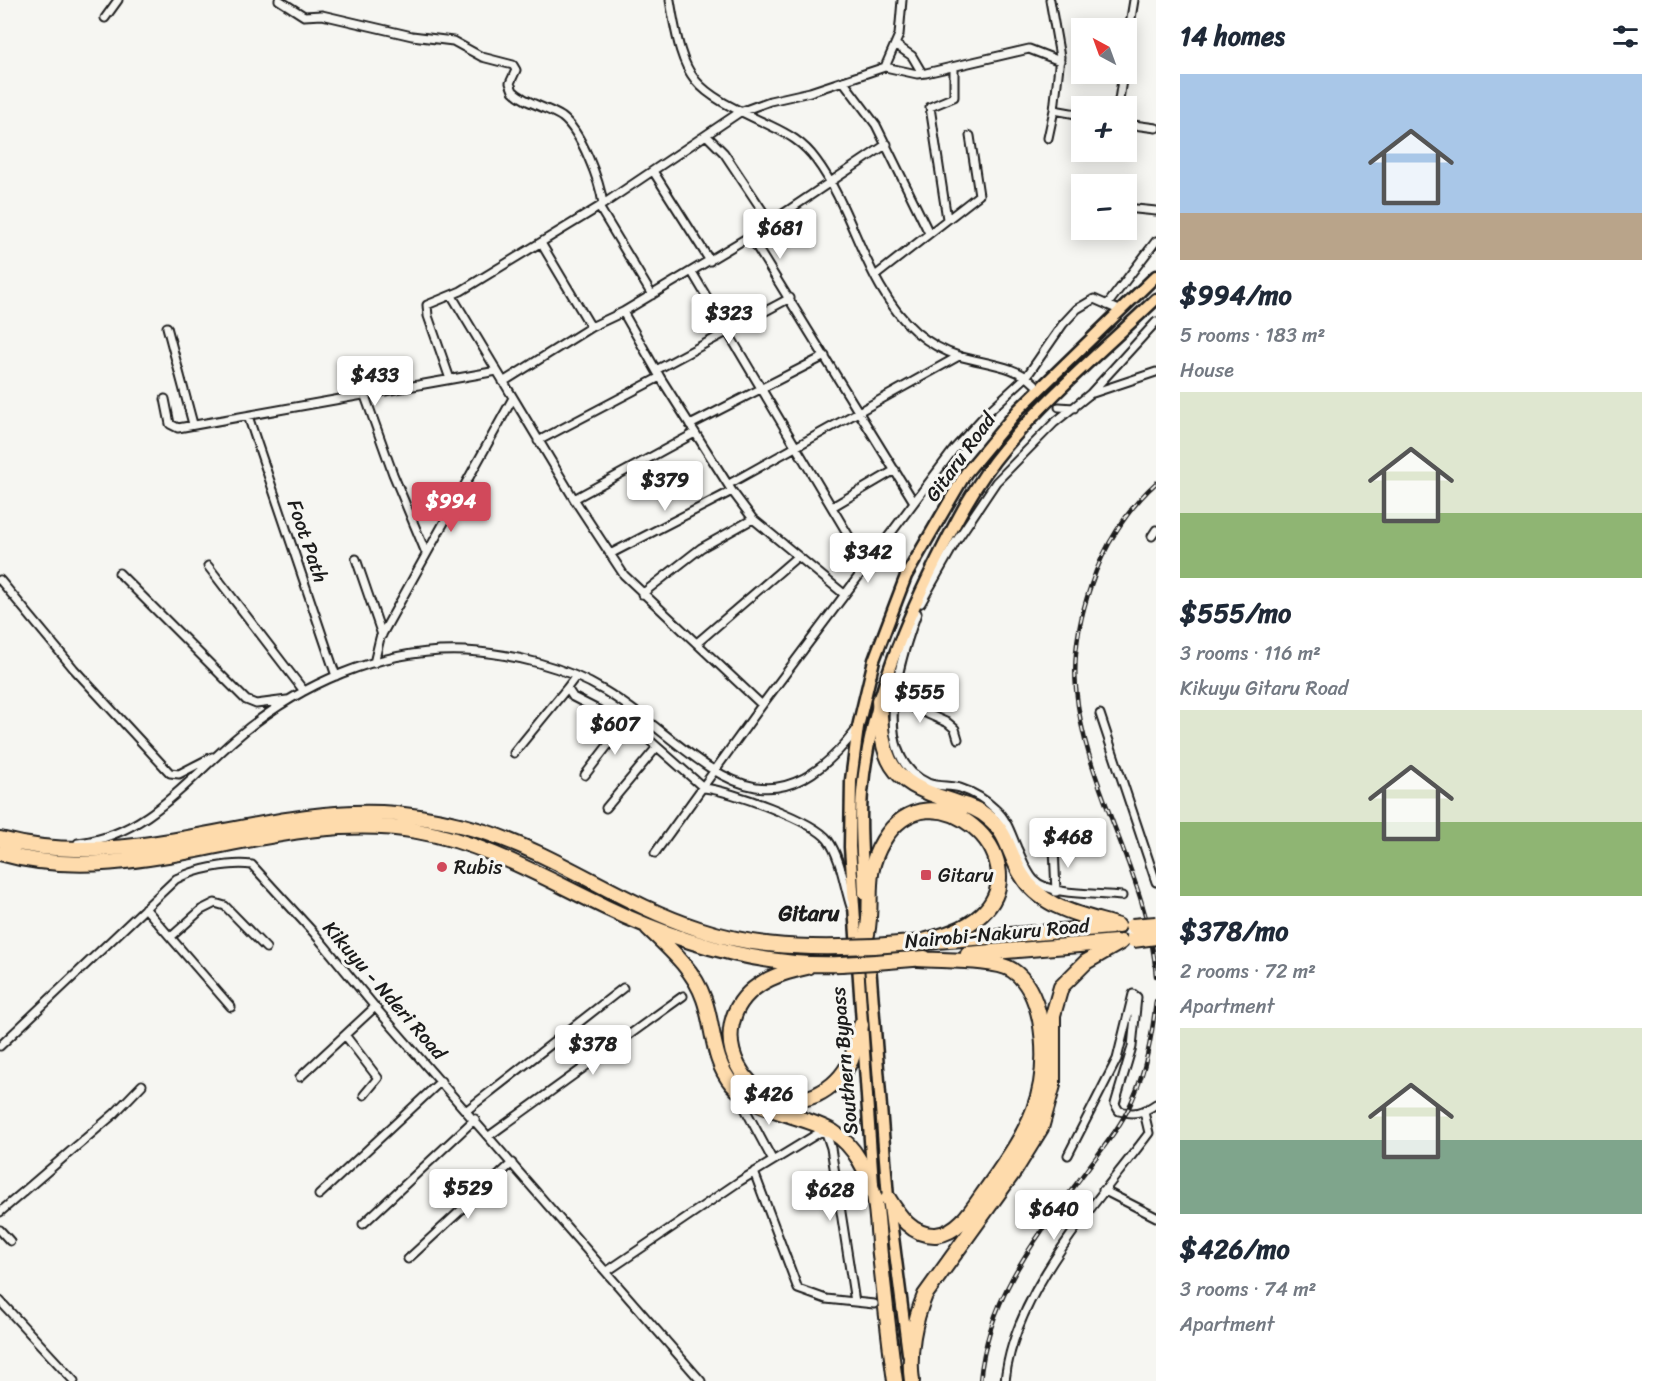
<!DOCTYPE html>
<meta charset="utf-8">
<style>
body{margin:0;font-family:Sriracha,sans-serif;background:#f6f6f7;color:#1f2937;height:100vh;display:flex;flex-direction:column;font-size:22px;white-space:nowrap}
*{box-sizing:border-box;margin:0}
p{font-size:20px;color:#747a83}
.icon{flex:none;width:33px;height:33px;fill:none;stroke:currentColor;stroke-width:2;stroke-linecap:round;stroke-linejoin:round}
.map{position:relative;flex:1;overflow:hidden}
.sheet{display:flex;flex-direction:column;background:#fff;width:510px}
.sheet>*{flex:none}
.needle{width:39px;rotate:319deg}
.buttons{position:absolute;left:1071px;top:18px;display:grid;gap:12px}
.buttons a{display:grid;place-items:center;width:66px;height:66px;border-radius:0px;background:#fff;box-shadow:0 3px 15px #0003;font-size:30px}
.price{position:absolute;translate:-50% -51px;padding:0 14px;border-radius:6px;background:#fff;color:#222;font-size:20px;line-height:39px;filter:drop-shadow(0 2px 3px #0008)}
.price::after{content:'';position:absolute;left:50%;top:36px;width:18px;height:14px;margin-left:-9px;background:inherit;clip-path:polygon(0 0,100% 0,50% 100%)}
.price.selected{background:#d1495b;color:#fff}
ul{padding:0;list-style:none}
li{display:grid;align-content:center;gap:12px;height:318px;padding:0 24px}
li span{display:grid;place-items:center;height:186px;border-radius:0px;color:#555}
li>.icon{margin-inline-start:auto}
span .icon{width:108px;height:108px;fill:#fffc;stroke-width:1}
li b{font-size:26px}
h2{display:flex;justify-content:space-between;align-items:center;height:72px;padding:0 24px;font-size:26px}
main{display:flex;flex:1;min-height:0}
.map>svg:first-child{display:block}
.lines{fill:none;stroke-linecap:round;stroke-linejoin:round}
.street-tunnel{stroke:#d5d5d2;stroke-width:7;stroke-dasharray:7 3.5;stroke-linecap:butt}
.street-casing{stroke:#1c1c1c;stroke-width:11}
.primary-casing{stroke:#1c1c1c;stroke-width:15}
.highway-casing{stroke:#1c1c1c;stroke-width:18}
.street{stroke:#f6f6f2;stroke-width:7}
.primary{stroke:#fedbac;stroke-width:10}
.highway{stroke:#fedbac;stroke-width:14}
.rail-casing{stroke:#1c1c1c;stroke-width:4.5}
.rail{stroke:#f6f6f2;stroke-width:2;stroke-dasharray:7;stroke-linecap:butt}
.highway-bridge-casing{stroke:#1c1c1c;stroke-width:18;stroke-linecap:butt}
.highway-bridge{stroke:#fedbac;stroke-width:14}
.poi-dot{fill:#d1495b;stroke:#f6f6f2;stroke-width:2}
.labels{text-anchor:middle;stroke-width:6;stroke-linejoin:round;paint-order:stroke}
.street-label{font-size:20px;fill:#1c1c1c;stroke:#f6f6f2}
.poi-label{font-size:20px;fill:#1c1c1c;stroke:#f6f6f2;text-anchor:start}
.quarter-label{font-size:22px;font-weight:bold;fill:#1c1c1c;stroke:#f6f6f2}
</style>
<main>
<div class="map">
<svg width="1156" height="1381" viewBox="0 0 1156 1381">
<rect width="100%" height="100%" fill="#f6f6f2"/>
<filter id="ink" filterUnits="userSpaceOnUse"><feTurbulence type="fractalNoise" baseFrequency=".0167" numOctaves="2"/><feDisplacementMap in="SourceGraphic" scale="12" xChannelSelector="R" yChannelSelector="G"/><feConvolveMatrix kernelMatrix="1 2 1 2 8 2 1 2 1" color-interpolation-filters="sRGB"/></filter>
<g filter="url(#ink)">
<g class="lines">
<path class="street-tunnel" d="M1039,388L1059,407"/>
<defs>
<path id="street" d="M279,0L304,16L322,15L412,36L453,41L482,57L513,65L516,70L510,83L513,91C526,104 547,107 562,117C581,131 600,182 603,204
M670,0C684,86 693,89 769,125C788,134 803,142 816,160C855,212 865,287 916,332C929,343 943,351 959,356C985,364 1016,365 1035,384
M1050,0L1060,57L1054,110L1082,115
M105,18L118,0
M896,45L912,56L922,73
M1126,49L1134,0
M885,67L899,35L902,0
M843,81L876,125L929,233
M1118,106L1123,74
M1126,124L1156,128
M706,135L724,153L770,222
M1048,138L1054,110
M653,171L710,261
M599,207L652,295
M1126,208L1156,211
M947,219L930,107L954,97V67
M750,236L914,502
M541,243L591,327
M692,272L853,543L868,563
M875,276L979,195L970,136
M452,296L574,499L624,575L762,705
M1107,305L1156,241
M623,312L660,377L732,491L753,519L844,594
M167,327L193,424
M656,370L790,298
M450,379L428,316L427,305L461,291L599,207L740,112L770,101L810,92L885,67L917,74L926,73L1029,49L1060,61
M503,382L591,327L623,312L750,236L887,144
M1093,393L1156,372
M365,396L393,474L426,553
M165,399L170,424L178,428L497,371
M1059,407L1074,408
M248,416L336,676
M690,425L825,356
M538,441L660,377
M729,484L959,356
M574,499L695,433
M832,507L895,470
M1152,536L1156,530
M610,554L732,491
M356,559L382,635
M208,566L304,691
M119,573L246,700L256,704L287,700
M0,580L74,669L170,773L179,774L212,757
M642,594L701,548L753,519
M921,603L955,543L996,482L1054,423L1090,394L1156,322
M917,613C900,659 868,756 928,783C938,787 950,785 960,788C972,792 986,800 995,809C1007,819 1011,834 1017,848C1022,858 1026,871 1034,880C1050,896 1098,893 1122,896
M697,643L798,556
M374,663L380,638L513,398
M576,676L567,688L573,697L639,731L704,788C729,790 814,821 828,840C841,858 844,886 851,907
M894,699L948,723L955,729L958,739
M1100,714L1156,882
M514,753L567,688
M585,775L625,723
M606,808L657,747
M78,843C145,836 186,782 234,740C297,685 381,647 466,651C513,654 564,666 605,691C697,746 759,856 857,729
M1054,847L1056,892
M655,853L762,705L954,449L988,412L1027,376L1063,324L1077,309L1094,299L1119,310
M145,908L231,1007
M171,937L201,910L215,903L225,906L266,948
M345,1035L378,1078L364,1095
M0,1046L176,879C196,869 230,862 252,865L314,933L375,1007L701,1381
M300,1077L375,1007
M742,1103L773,1161
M467,1110L623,988
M489,1136L683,996
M1068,1155L1117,1059L1133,994L1137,997L1132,1047L1115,1104L1119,1111C1134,1115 1143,1113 1156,1104
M754,1172L798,1289L826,1299L874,1304
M1103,1190L1156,1217
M319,1195L441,1081
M0,1212L114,1114L142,1085
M363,1224L475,1119
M0,1230L10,1241
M408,1259L512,1163
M606,1272L740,1181L822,1131L826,1133L831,1148L855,1302
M0,1301L74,1381
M1005,1381C1014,1291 1097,1203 1149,1133L1144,1112"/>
<path id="primary" d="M864,893C863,860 859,826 862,793C869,710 899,635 936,561C955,523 976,482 1004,449C1049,395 1105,348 1156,299
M868,939L888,1198L908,1353
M873,1184L850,847L851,780L858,727L874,660L906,576L966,473L1019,409L1156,276"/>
<path id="highway" d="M879,700C882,761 888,781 949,800C964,805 978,808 990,819C1007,833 1010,856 1021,874C1041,909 1083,915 1118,926
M0,839C137,875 261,803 396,814C425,817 456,823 485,832C559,856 624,905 699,929C747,945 793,948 842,947
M0,853C139,893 277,806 417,831C486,843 544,878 605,907C678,942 760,967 841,964
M648,928C670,949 694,970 704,999C714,1027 712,1061 732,1084C757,1114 801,1113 833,1132C855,1146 868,1172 874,1196C878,1215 878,1236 880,1255C885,1297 889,1339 895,1381
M867,934C874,900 862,876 883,841C931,760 1041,858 982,914C965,930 942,936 920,942
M874,946L1111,927
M968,954L1116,942
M876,962L925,958
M807,967C790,971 774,975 759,985C697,1026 746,1123 816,1095C831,1088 844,1075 851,1060C855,1049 858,1036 861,1025
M888,1198C899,1216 912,1236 936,1235C960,1233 975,1205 988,1187C1028,1131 1053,1092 1040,1020C1036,1001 1029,981 1012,970C996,959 940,961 918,959
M912,1381C908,1353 914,1321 925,1295L1015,1170L1041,1128L1053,1085V1015L1061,987L1086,962L1121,942"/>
</defs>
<use href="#street" class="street-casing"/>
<use href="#primary" class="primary-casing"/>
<use href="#highway" class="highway-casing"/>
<use href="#street" class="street"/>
<use href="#primary" class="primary"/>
<use href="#highway" class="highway"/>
<defs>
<path id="rail" d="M1156,483C1127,509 1103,548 1091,585C1080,617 1073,654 1076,688C1084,788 1149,875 1156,976
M980,1381C988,1296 1036,1238 1085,1172C1101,1150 1120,1128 1131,1103C1146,1071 1152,1036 1156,1001"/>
</defs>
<use href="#rail" class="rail-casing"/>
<use href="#rail" class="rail"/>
<defs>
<path id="highway-bridge" d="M1132,926L1156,924
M1133,940L1156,937
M842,947L874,946
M841,964L876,962"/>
</defs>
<use href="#highway-bridge" class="highway-bridge-casing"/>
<use href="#highway-bridge" class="highway-bridge"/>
</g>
</g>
<g class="poi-dot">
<circle cx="442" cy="867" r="6"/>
<rect x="920" y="869" width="12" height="12" rx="3"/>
</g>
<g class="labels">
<g class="street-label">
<text transform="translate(960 457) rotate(-54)" y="7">Gitaru Road</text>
<text transform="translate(308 541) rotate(71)" y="7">Foot Path</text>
<text transform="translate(997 933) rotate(-5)" y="7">Nairobi-Nakuru Road</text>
<text transform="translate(385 990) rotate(49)" y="7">Kikuyu - Nderi Road</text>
<text transform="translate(844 1061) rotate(-95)" y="7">Southern Bypass</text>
</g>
<g class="poi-label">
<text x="454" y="874">Rubis</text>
<text x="938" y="882">Gitaru</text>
</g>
<g class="quarter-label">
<text x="809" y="921">Gitaru</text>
</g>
</g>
</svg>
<div class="buttons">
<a><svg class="needle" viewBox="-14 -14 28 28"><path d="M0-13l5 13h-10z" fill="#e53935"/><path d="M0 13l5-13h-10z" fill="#747a83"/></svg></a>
<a>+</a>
<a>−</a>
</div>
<b class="price" style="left:780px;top:260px">$681</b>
<b class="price" style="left:729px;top:345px">$323</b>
<b class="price" style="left:375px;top:407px">$433</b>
<b class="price" style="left:665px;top:512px">$379</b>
<b class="price selected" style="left:451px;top:533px">$994</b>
<b class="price" style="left:868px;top:584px">$342</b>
<b class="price" style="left:920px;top:724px">$555</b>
<b class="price" style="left:615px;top:756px">$607</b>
<b class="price" style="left:1068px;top:869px">$468</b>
<b class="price" style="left:593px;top:1076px">$378</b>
<b class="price" style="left:769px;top:1126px">$426</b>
<b class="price" style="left:468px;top:1220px">$529</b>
<b class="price" style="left:830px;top:1222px">$628</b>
<b class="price" style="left:1054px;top:1241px">$640</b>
</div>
<section class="sheet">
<h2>14 homes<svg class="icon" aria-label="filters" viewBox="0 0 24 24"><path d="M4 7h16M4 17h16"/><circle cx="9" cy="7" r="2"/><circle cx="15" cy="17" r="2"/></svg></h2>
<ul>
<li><span style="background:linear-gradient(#a9c7e8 75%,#b9a48a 0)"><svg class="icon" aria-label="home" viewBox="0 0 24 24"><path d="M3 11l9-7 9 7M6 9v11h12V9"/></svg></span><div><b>$994/mo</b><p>5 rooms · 183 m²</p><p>House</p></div></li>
<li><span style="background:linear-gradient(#dfe7d0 65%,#8fb573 0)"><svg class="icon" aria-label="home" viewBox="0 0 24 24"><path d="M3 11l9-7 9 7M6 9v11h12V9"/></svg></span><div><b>$555/mo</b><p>3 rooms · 116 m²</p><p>Kikuyu Gitaru Road</p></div></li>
<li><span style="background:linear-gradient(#dfe7d0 60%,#8fb573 0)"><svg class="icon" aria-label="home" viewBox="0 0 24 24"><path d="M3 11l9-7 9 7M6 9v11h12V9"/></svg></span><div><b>$378/mo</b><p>2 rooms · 72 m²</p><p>Apartment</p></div></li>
<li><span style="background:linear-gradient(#dfe7d0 60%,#7fa58c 0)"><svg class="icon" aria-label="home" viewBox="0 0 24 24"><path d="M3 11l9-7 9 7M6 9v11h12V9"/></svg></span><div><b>$426/mo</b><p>3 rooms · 74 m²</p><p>Apartment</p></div></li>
</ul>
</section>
</main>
